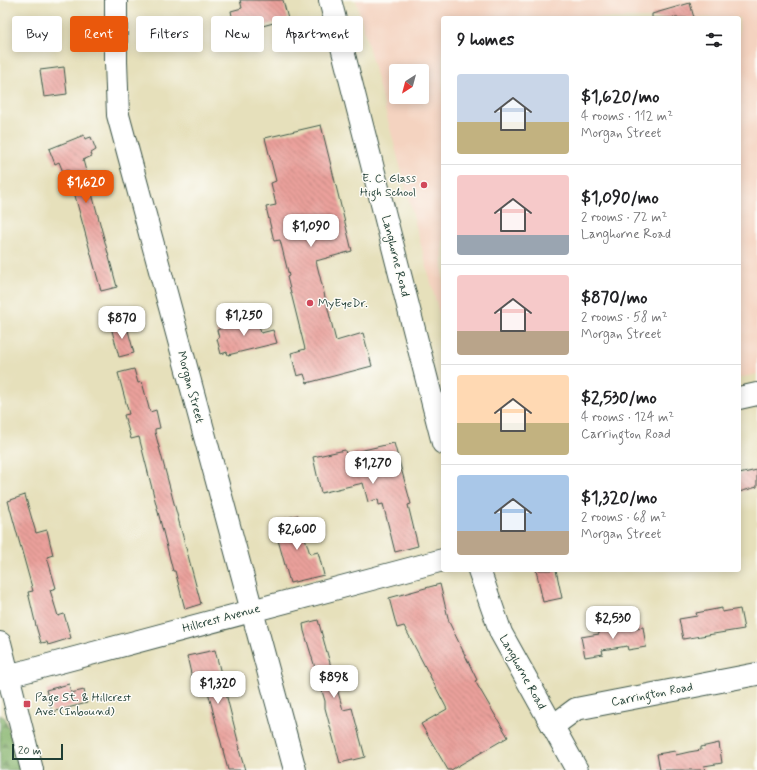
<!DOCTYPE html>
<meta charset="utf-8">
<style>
body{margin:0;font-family:Mynerve,sans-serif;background:#f2f2f2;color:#202124;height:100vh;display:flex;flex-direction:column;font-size:15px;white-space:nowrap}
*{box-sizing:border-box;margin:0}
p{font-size:13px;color:#757577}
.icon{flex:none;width:22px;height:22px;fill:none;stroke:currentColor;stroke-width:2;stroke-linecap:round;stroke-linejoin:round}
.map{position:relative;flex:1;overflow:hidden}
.drawer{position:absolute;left:441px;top:16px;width:300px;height:556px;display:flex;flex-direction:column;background:#fff;border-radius:4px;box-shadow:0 2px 10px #0003}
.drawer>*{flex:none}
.banner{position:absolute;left:12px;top:16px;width:369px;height:36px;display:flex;gap:8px}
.needle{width:26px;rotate:216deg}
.tools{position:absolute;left:389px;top:64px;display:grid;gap:8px}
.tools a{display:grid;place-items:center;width:40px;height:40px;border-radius:4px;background:#fff;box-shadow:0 2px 10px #0003;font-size:20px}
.scale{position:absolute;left:12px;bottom:10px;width:51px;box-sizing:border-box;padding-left:4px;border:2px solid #1f3d34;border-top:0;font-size:11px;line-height:14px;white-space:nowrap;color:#1f3d34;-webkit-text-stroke:3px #fdfcf7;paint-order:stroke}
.price{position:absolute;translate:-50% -34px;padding:0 9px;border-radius:8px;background:#fff;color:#222;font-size:13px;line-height:26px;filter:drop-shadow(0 1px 2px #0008)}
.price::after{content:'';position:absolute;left:50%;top:24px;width:12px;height:9px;margin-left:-6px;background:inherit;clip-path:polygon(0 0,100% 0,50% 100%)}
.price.on{background:#ea580c;color:#fff}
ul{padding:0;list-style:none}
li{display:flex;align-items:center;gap:12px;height:100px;padding:0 16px}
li+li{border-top:1px solid #e0e0e0}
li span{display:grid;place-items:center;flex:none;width:112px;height:80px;border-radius:4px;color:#555}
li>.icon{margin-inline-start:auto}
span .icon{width:48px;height:48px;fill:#fffc;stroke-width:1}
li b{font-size:17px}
h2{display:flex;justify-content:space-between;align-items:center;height:48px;padding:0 16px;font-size:17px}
.tag{padding:0 14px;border-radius:4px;background:#fff;box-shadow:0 2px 10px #0003;font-size:14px;line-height:36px}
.tag.on{background:#ea580c;color:#fff}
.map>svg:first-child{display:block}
.built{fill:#f4d3c0;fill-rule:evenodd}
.forest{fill:url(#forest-firs);stroke:#527850}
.building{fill:url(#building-back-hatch)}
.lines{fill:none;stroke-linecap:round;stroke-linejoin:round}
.minor-casing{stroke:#3d5548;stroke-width:24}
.major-casing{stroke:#3d5548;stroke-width:24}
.minor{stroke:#fff;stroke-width:22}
.major{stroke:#fff;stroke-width:22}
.poi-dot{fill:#d1495b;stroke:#fdfcf7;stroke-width:1.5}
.labels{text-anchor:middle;stroke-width:3;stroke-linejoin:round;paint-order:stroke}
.poi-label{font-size:12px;fill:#1f3d34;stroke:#fdfcf7;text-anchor:start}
.street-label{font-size:12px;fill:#1f3d34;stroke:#fdfcf7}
</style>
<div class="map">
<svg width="757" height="770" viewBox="0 0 757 770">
<defs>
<pattern id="forest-firs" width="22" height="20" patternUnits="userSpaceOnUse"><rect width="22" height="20" fill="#85b36c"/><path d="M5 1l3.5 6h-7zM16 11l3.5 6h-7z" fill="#6c935a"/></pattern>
<pattern id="building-back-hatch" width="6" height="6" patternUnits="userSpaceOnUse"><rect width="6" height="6" fill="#eaa09b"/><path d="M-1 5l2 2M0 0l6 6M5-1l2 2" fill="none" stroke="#bd847f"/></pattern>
</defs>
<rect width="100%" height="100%" fill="#fdfcf7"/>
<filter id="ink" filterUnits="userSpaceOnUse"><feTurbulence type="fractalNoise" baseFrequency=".025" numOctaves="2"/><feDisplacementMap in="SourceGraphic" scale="8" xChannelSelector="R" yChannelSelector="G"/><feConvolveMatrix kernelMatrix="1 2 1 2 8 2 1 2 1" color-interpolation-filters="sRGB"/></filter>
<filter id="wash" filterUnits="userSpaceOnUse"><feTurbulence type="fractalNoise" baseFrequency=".012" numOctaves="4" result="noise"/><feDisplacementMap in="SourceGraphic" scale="16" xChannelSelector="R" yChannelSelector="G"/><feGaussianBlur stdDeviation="0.9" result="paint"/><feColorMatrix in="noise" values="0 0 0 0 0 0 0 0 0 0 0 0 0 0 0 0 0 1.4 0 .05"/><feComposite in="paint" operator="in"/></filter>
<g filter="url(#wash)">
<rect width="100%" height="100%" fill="#e6e0bb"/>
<path class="built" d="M356,0H757V374L739,378V18H443V328ZM396,71H422V97H396Z"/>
<path class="forest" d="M0,715L5,718L22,770H0Z"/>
<g id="blocks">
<path class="building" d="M240,0H283L288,19L248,30L246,22L234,25L231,11L242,8Z
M690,3L694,18H652V14Z
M64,67L67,94L44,97L40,70Z
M321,125L352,251L316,261L336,341L363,333L372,366L307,383L304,374L297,376L291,353L305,349L287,277L289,276L280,240L274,241L266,207L276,205L271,183L276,181L265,138Z
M84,135L85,139L91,137L96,150L91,153L92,156L83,160L117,287L101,291L68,170L63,172L59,162L55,164L49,149Z
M257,318L261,333L273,330L277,343L228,355L227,352L221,354L217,339L219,338L217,330L222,328L221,327Z
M126,323L134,353L119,357L111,327Z
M134,369L138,383L142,382L150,412L156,410L160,428L155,429V432L201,604L185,609L175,571H173L139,437L131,439L124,415L129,414L118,373Z
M394,443L411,504L408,505L418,546L395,552L383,504L379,505L378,499L368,502L363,483L321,493L313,457L345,450L346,454Z
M757,470V487L739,492V474Z
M25,495L36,533L47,530L53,555L47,557L56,588L50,590L58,616L64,614L71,638L48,645L47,642L41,643L36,626L28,592L33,591L31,584L8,501Z
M298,515L310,554L318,552L324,575L290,583L273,522Z
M536,570H556L562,598L543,602Z
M440,584L449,622L477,680L475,681L508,737L451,770H448L421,724L447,709L404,626L397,628L389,598Z
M722,608V612L740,609L744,629L683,639L679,619L697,616L696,613Z
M318,620L343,710L352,708L365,757L340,763L325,708V701L304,631L303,624Z
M624,626L625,630L643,627L646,647L628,650L627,646L615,648L602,650L603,654L585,657L581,637L599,634V631Z
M215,650L240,749L239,750L245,770H228L204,676L192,678L187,656Z
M69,684L71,693L84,690L87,703L52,712L46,690Z
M719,743L722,763L704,766L705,770H660L657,754L675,751L676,755L689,752L701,750V747Z"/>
</g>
</g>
<g filter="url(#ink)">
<use href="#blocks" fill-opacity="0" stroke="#3d5548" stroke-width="1"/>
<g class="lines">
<defs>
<path id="minor" d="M116,0V62L118,115L295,770
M739,398L757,394
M0,643L32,770
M0,678L443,560
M553,726L576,709L757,674"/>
<path id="major" d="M330,0L443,443
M479,570L501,633L577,770"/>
</defs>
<use href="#minor" class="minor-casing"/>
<use href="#major" class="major-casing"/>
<use href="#minor" class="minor"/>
<use href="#major" class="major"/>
</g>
</g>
<g class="poi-dot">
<circle cx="424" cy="185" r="4"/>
<circle cx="310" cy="303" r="4"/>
<rect x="23" y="700" width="8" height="8" rx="2"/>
</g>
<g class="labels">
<g class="poi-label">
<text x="416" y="182" text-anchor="end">E. C. Glass<tspan x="416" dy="14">High School</tspan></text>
<text x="318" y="307">MyEyeDr.</text>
<text x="35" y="701">Page St. &amp; Hillcrest<tspan x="35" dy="14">Ave. (Inbound)</tspan></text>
</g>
<g class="street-label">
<text transform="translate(396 256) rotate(76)" y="4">Langhorne Road</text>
<text transform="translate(191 387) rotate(75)" y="4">Morgan Street</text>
<text transform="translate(221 618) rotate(-15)" y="4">Hillcrest Avenue</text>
<text transform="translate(523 672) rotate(61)" y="4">Langhorne Road</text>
<text transform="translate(652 694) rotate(-11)" y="4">Carrington Road</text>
</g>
</g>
</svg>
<div class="tools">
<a><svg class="needle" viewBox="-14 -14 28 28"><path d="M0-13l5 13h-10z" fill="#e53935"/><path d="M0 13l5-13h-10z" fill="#757577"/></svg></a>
</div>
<div class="scale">20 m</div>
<b class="price on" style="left:86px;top:204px">$1,620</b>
<b class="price" style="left:311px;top:248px">$1,090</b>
<b class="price" style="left:244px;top:337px">$1,250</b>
<b class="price" style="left:122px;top:340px">$870</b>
<b class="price" style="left:373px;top:485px">$1,270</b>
<b class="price" style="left:297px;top:551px">$2,600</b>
<b class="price" style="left:613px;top:640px">$2,530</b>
<b class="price" style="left:334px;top:699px">$898</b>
<b class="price" style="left:218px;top:705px">$1,320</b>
<div class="banner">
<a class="tag">Buy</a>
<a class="tag on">Rent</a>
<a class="tag">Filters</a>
<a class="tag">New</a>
<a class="tag">Apartment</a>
</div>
<section class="drawer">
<h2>9 homes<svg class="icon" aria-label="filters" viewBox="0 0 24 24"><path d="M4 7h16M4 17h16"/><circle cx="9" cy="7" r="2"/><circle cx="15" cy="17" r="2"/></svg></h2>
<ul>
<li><span style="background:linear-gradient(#c9d6e8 60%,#c2b280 0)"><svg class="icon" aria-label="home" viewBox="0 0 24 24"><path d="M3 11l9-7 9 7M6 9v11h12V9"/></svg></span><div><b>$1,620/mo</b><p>4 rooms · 112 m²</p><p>Morgan Street</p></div></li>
<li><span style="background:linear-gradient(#f6c9c9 75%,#9aa5b1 0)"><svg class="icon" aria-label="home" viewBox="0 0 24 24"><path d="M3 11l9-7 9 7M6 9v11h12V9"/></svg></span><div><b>$1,090/mo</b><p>2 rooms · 72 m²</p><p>Langhorne Road</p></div></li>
<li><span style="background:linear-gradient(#f6c9c9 70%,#b9a48a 0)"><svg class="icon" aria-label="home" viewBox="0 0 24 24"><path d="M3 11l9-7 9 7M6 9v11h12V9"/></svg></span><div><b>$870/mo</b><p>2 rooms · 58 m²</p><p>Morgan Street</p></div></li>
<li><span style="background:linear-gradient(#ffd9b3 60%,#c2b280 0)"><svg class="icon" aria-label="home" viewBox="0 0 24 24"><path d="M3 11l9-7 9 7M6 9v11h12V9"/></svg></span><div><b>$2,530/mo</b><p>4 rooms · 124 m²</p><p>Carrington Road</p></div></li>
<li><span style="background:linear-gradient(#a9c7e8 70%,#b9a48a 0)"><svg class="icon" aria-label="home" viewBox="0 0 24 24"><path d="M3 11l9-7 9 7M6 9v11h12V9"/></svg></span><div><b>$1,320/mo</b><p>2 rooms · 68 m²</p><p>Morgan Street</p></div></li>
</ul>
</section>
</div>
